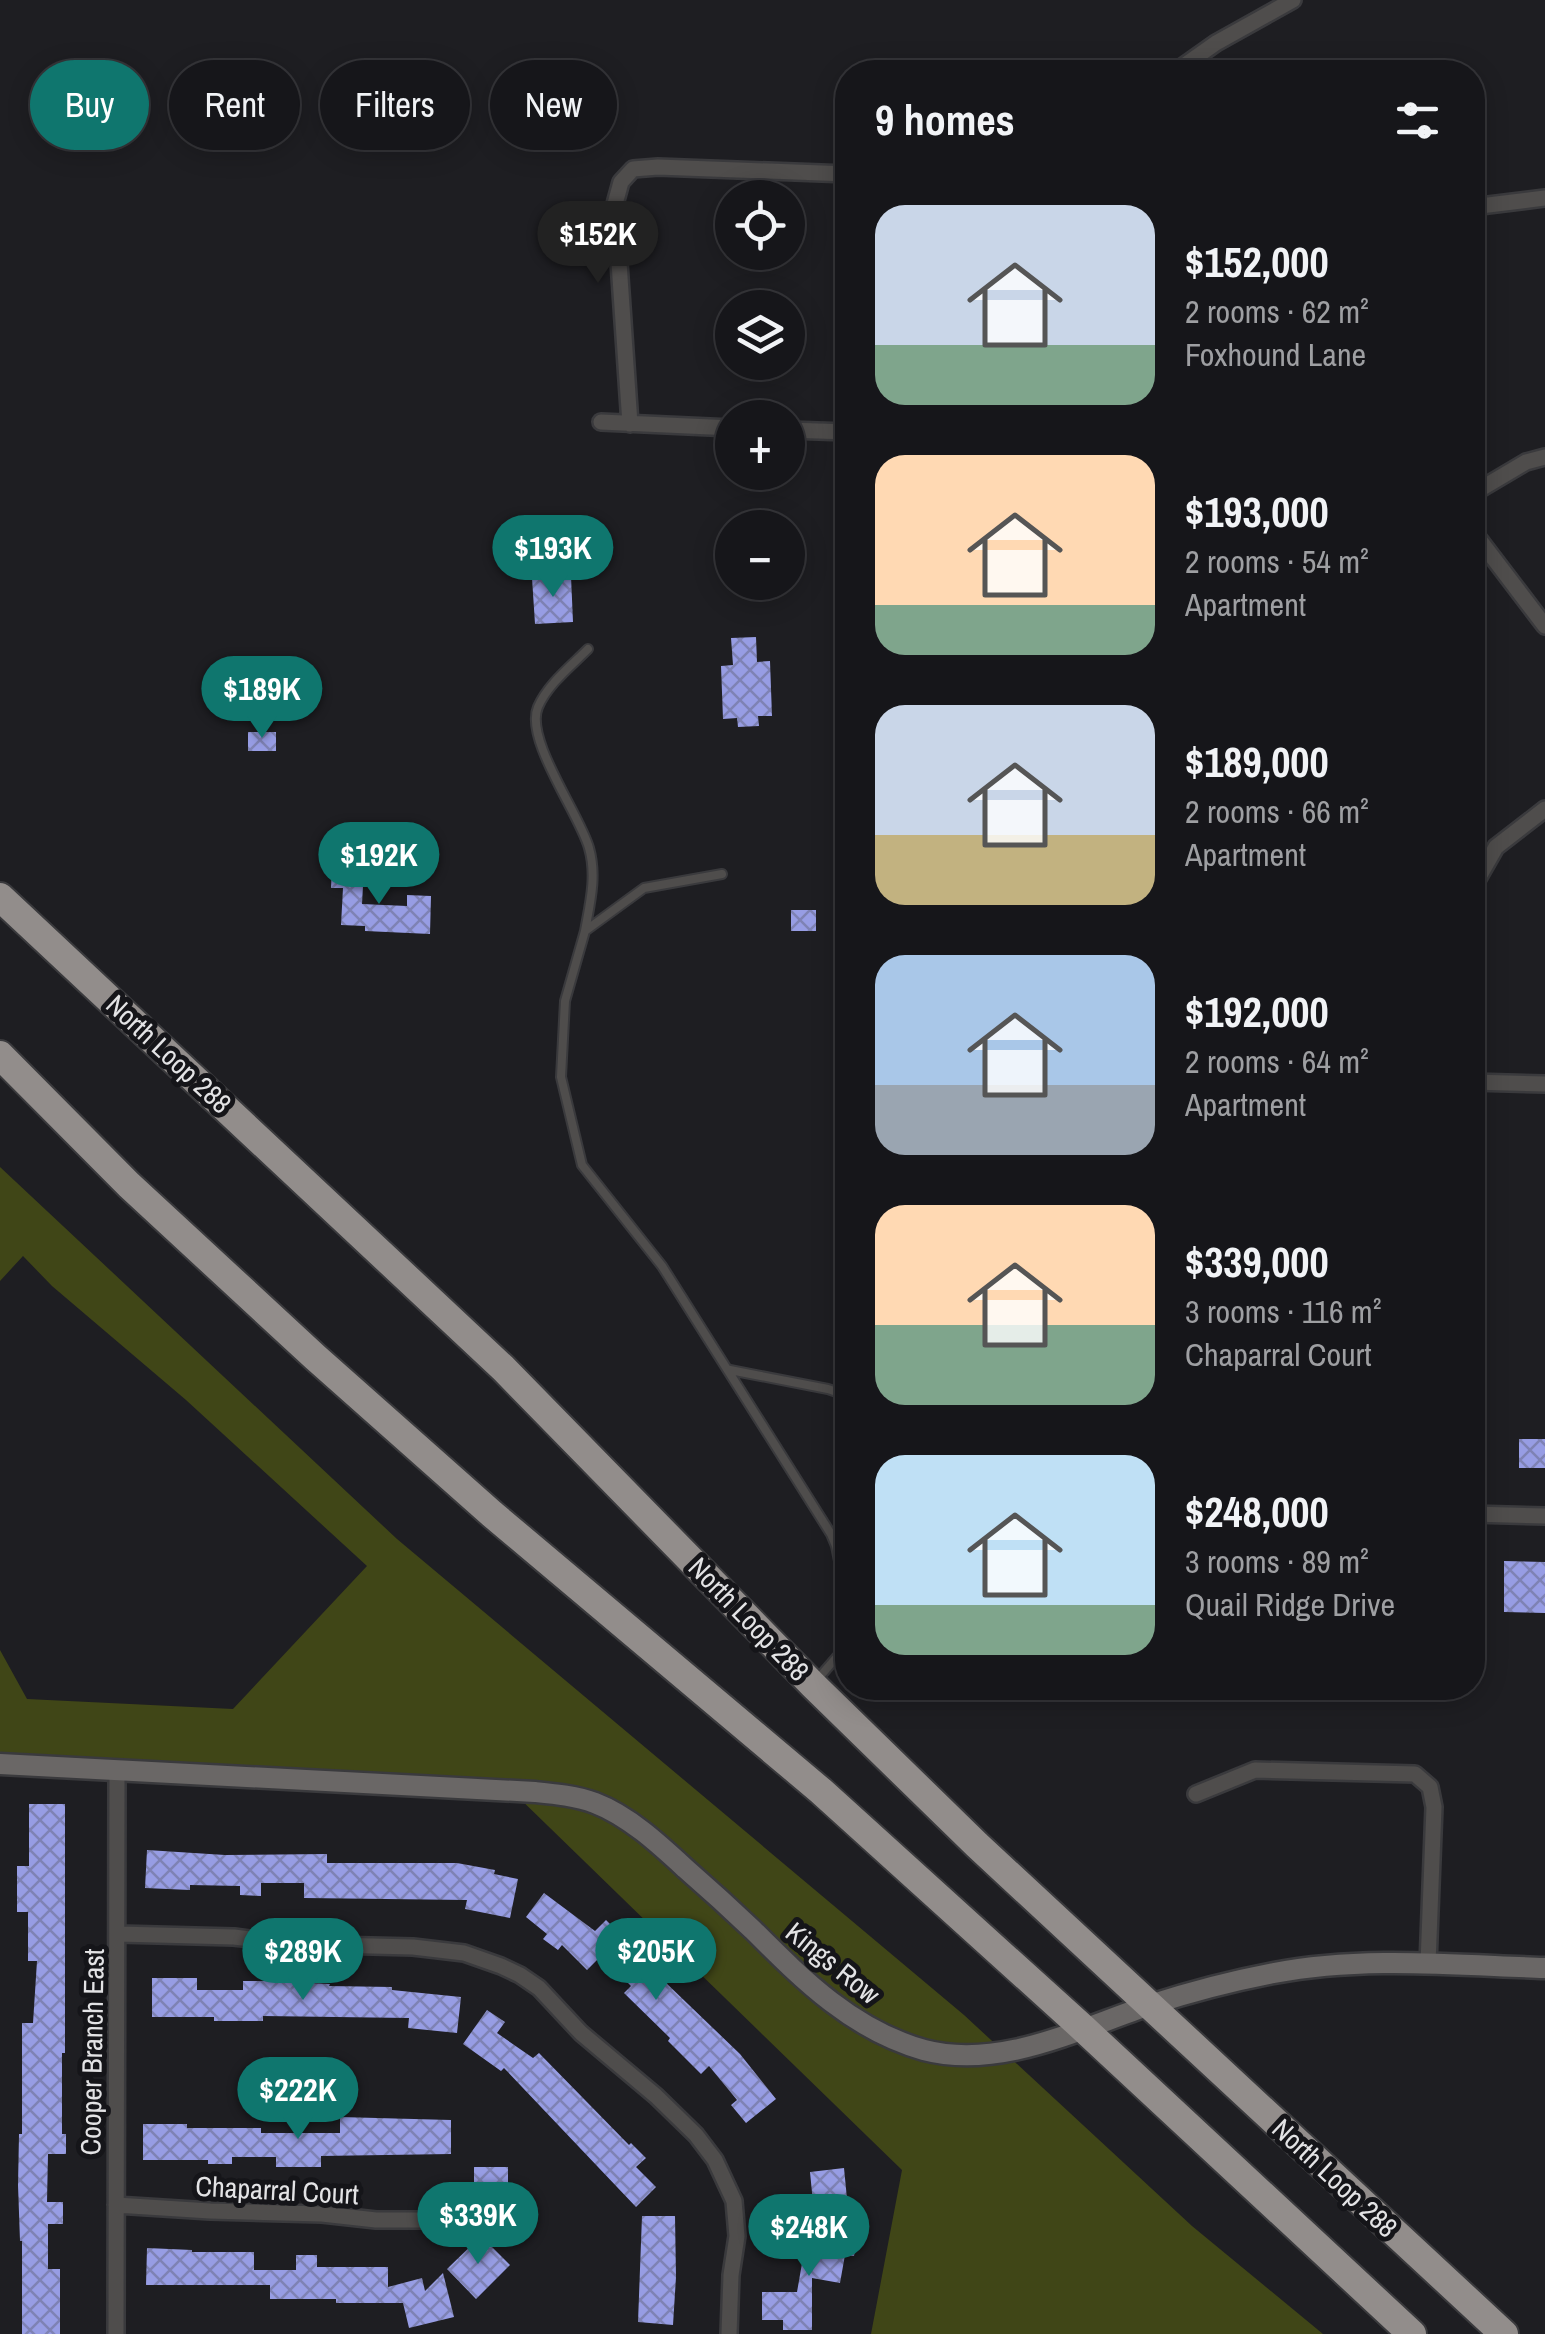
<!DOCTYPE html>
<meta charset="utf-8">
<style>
body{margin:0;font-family:"Archivo Narrow",sans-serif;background:#232327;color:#f1f3f6;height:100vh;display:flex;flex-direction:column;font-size:38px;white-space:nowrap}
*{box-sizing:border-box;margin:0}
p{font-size:32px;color:#9e9fa2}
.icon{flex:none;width:55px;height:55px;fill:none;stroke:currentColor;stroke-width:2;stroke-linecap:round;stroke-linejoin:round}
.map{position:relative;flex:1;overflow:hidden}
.drawer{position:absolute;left:835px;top:60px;width:650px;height:1640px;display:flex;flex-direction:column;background:#16161a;border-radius:40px;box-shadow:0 5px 25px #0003,0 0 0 2px #353539}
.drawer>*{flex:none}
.top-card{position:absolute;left:30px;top:60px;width:655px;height:90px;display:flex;gap:20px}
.buttons{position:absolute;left:715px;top:180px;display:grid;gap:20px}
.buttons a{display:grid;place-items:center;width:90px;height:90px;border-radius:50%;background:#16161a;box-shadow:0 5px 25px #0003,0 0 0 2px #353539;font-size:50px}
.price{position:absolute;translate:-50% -85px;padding:0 22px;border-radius:35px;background:#0f766e;color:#fff;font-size:32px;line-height:65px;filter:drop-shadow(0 2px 5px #0008)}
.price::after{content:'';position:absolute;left:50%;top:60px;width:30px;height:22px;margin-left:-15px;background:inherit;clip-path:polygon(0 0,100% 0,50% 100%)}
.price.on{background:#222;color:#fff}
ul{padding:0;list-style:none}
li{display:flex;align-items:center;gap:30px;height:250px;padding:0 40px}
li span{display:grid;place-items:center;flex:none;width:280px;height:200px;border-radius:30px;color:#555}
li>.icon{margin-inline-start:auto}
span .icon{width:120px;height:120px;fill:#fffc;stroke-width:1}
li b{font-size:42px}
h2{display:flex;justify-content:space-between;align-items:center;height:120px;padding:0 40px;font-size:42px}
.chip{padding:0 35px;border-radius:45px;background:#16161a;box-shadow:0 5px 25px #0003,0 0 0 2px #353539;font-size:35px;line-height:90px}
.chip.on{background:#0f766e;color:#fff}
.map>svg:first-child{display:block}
.green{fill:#404617}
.building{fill:url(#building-cross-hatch)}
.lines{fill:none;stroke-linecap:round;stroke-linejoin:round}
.lane-casing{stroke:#3a3a3d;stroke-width:12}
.street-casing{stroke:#3a3a3d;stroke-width:20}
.secondary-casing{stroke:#3a3a3d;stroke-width:25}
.highway-casing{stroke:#3a3a3d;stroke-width:32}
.lane{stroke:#4f4d4c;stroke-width:8}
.street{stroke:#4f4d4c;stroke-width:15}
.secondary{stroke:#6a6766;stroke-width:20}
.highway{stroke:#928d8b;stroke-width:28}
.labels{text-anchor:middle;stroke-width:10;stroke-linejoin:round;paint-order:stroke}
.street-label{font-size:28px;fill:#e3e3e5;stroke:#151519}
</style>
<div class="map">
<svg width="1545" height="2334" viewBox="0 0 1545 2334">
<defs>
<pattern id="building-cross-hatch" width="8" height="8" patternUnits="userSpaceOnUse" patternTransform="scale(2.5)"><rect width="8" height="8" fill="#979de4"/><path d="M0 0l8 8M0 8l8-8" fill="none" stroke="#7e82b4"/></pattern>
</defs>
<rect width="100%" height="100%" fill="#1e1e22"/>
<path class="green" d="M0,1167L397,1539L964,2015L1192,2226L1323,2334H871L902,2170L512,1791L0,1764V1650L27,1699L233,1709L367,1566L186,1400L52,1286L23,1256L0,1281Z"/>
<path class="building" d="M571,576L573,622L535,624L532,578Z
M756,637L757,662L770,661L772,716H758L759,726L738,727L737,718L723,719L721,666L733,665L731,638Z
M248,732H276V751H248Z
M332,866L364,868L362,904L407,906V895L431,896L430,934L365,931V926L341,925L343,888H331Z
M791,910H816V931H791Z
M1519,1439H1545V1468H1519Z
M1504,1561L1545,1562V1613L1504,1612Z
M29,1804H65V2053H62V2134H66V2154H48L47,2202H63V2224H48V2269H60V2334H22V2241H20L18,2185L19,2134H22V2023H33L37,1961H28V1912H17V1866H29Z
M147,1850L225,1855L327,1854V1863H457L495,1870L494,1874L518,1879L510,1918L465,1909L467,1900L304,1898V1883H261V1896L240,1895V1886L190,1885V1890L145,1888Z
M544,1893L595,1931L606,1920L639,1953L637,1955L740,2054L776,2099L746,2123L731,2105L737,2100L709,2066L701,2074L668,2041L670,2038L624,1993L631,1986L601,1956L587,1970L562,1945L558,1950L543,1939L547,1934L526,1917Z
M152,1978H197V1990H243V1981H263L330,1984L329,1986L392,1987V1990L461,1997L457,2033L408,2028L409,2018L263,2016V2021H214V2017H152Z
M487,2010L505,2022L497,2033L533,2058L539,2053L629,2145L631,2143L646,2158L636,2167L656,2187L636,2207L504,2068L501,2071L463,2044Z
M340,2117L451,2120V2154L321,2156V2167H276V2157H232V2164H208V2160H143V2124H187V2128H261V2133H340Z
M474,2167H508V2212H474Z
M844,2168L848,2209L814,2213L810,2172Z
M642,2216H675L676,2277L673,2325L638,2322Z
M808,2229L858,2238L854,2256L845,2255L840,2283L812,2278V2330H783V2320H762V2292H797Z
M481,2236L510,2265L476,2299L447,2269Z
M147,2248L192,2250V2252H254V2270H296V2255H317V2267H388V2287L422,2278L425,2291L443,2273L454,2317L409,2328L403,2303H336V2299H270V2285H146Z"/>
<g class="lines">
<defs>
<path id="lane" d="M722,874L644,888L585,931L565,1001L561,1077L582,1165L662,1266L831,1534L836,1546L848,1606
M585,931C590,903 597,876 589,848C580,815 524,739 538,707C548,684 571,666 588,649
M730,1370L828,1389L848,1396
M832,1535L848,1549
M816,1681L842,1651L848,1607"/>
<path id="street" d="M1175,72L1216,43L1293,0
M1472,207L1545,198
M601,422L732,428
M630,424L615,204L621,182L633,169L658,167L848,174
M788,430L848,432
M1472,494L1526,462L1545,457
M1472,530L1545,626
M1472,889L1496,847L1545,809
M1472,1082L1545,1084
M1472,1514L1545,1516
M1196,1794L1255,1770L1415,1774L1430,1787L1434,1807L1428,1964
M119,1934L234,1937L290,1944L413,1947L464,1953L501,1966L520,1975L539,1988L581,2033L656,2096L696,2135L715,2160L734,2201L737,2236L731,2275L729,2334
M116,2205L210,2211L322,2214L376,2220H434
M116,2334L117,1770"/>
<path id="secondary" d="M0,1764L535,1792C555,1794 576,1796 595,1803C629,1816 660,1845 686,1869C709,1889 731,1909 753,1930C804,1981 853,2030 924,2050C1000,2070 1078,2029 1150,2005C1190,1992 1232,1981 1274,1973C1363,1956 1455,1965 1545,1968"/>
<path id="highway" d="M0,897L503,1368L813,1685L977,1845L1504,2334
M0,1055L129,1185L315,1357L492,1514L821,1791L1084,2029L1412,2334"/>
</defs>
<use href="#lane" class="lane-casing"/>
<use href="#street" class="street-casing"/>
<use href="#secondary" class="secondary-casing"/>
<use href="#highway" class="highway-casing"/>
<use href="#lane" class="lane"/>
<use href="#street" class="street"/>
<use href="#secondary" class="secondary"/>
<use href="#highway" class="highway"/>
</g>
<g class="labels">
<g class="street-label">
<text transform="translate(169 1054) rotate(43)" y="10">North Loop 288</text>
<text transform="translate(749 1619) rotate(46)" y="10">North Loop 288</text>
<text transform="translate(833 1963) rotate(39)" y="10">Kings Row</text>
<text transform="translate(92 2052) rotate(-89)" y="10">Cooper Branch East</text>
<text transform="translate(1335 2178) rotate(43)" y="10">North Loop 288</text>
<text transform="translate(277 2190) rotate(3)" y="10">Chaparral Court</text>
</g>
</g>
</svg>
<div class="buttons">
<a><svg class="icon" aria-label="locate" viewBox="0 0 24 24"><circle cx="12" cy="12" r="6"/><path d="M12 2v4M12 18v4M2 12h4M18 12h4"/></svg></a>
<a><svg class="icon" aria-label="layers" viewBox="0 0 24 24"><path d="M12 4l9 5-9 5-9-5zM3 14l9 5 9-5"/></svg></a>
<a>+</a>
<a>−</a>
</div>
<b class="price on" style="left:598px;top:286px">$152K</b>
<b class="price" style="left:553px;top:600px">$193K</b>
<b class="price" style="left:262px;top:741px">$189K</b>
<b class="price" style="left:379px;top:907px">$192K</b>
<b class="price" style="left:303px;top:2003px">$289K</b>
<b class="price" style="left:656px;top:2003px">$205K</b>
<b class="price" style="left:298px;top:2142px">$222K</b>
<b class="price" style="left:478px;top:2267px">$339K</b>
<b class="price" style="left:809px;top:2279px">$248K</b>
<div class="top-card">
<a class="chip on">Buy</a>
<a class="chip">Rent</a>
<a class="chip">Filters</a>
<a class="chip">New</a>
</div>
<section class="drawer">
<h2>9 homes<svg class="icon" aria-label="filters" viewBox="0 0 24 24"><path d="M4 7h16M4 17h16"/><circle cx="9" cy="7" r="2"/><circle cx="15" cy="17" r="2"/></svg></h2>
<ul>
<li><span style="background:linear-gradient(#c9d6e8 70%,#7fa58c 0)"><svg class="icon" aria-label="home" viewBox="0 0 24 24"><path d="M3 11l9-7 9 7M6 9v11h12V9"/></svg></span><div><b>$152,000</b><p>2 rooms · 62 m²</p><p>Foxhound Lane</p></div></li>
<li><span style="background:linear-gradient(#ffd9b3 75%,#7fa58c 0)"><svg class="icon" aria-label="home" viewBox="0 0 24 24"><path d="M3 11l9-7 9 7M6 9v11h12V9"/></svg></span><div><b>$193,000</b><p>2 rooms · 54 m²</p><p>Apartment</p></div></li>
<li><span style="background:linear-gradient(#c9d6e8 65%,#c2b280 0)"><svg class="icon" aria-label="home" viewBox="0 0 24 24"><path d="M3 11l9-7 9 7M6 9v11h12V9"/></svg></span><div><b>$189,000</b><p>2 rooms · 66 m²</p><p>Apartment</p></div></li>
<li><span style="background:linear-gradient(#a9c7e8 65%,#9aa5b1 0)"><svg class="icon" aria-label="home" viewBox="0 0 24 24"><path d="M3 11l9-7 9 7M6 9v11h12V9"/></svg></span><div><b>$192,000</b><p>2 rooms · 64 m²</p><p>Apartment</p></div></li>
<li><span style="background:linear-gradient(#ffd9b3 60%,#7fa58c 0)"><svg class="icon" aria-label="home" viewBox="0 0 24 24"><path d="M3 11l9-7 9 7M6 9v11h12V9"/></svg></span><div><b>$339,000</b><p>3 rooms · 116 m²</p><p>Chaparral Court</p></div></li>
<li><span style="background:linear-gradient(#bfe0f5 75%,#7fa58c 0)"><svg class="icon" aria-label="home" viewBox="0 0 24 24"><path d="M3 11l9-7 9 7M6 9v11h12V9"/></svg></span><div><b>$248,000</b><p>3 rooms · 89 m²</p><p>Quail Ridge Drive</p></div></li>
</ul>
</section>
</div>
